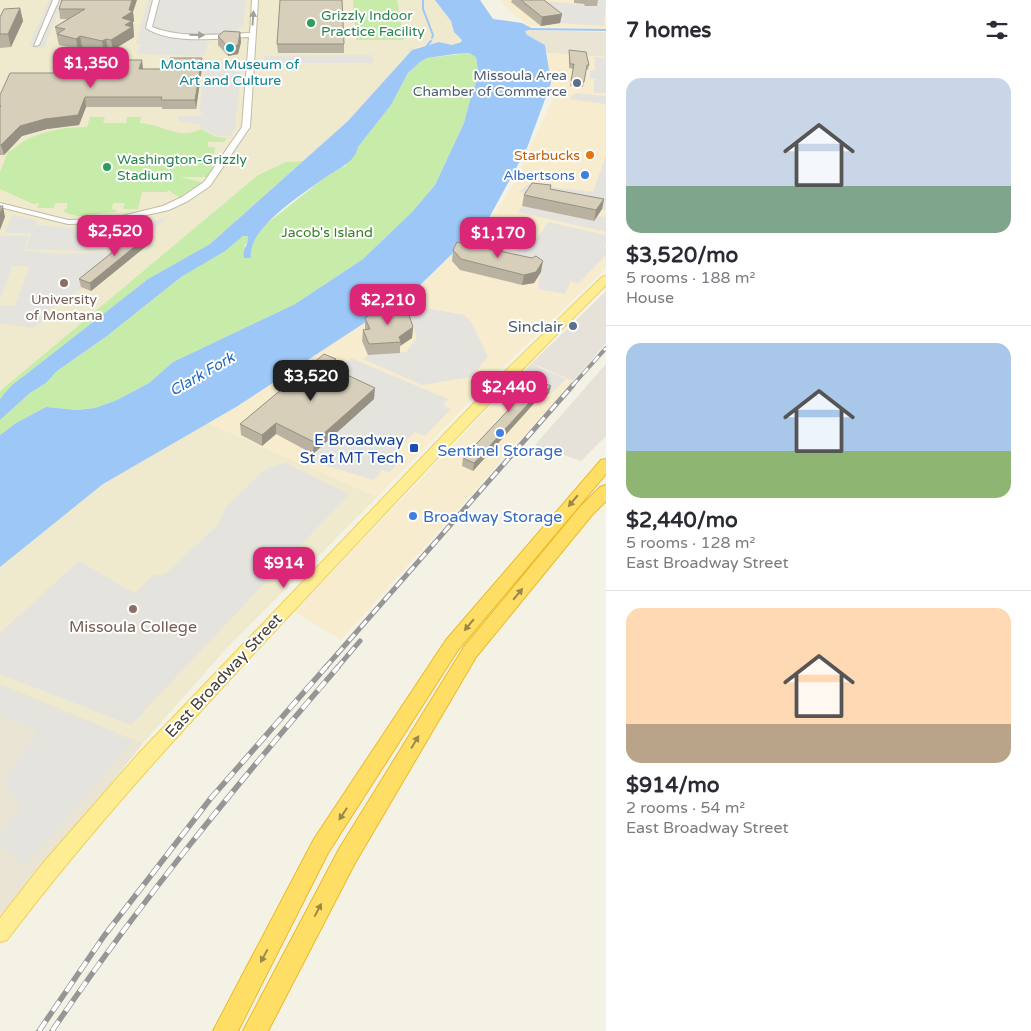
<!DOCTYPE html>
<meta charset="utf-8">
<style>
body{margin:0;font-family:"Varela Round",sans-serif;background:#f2f2f3;color:#2b2b33;height:100vh;display:flex;flex-direction:column;font-size:19px;white-space:nowrap}
*{box-sizing:border-box;margin:0}
p{font-size:16px;color:#7c7c81}
.icon{flex:none;width:28px;height:28px;fill:none;stroke:currentColor;stroke-width:2;stroke-linecap:round;stroke-linejoin:round}
.map{position:relative;flex:1;overflow:hidden}
.panel{display:flex;flex-direction:column;background:#fff;width:425px}
.panel>*{flex:none}
.price{position:absolute;translate:-50% -42px;padding:0 11px;border-radius:10px;background:#db2777;color:#fff;font-size:16px;line-height:32px;filter:drop-shadow(0 1px 2px #0008)}
.price::after{content:'';position:absolute;left:50%;top:30px;width:15px;height:11px;margin-left:-8px;background:inherit;clip-path:polygon(0 0,100% 0,50% 100%)}
.price.on{background:#222;color:#fff}
ul{padding:0;list-style:none}
li{display:grid;align-content:center;gap:10px;height:265px;padding:0 20px}
li+li{border-top:1px solid #e1e1e2}
li span{display:grid;place-items:center;height:155px;border-radius:15px;color:#555}
li>.icon{margin-inline-start:auto}
span .icon{width:90px;height:90px;fill:#fffc;stroke-width:1}
li b{font-size:21px}
h2{display:flex;justify-content:space-between;align-items:center;height:60px;padding:0 20px;font-size:21px}
main{display:flex;flex:1;min-height:0}
.map>svg:first-child{display:block}
.residential{fill:#e9e4d3}
.commercial{fill:#f8ecce}
.industrial{fill:#e6e2da}
.education{fill:#efe9ce}
.green{fill:#c7ecaa}
.parking{fill:#e5e3de}
.water{fill:#9cc7f7}
.lines{fill:none;stroke-linecap:round;stroke-linejoin:round}
.stream{stroke:#9cc7f7;stroke-width:2}
.minor-casing{stroke:#c1bba7;stroke-width:2}
.major-casing{stroke:#eed359;stroke-width:2}
.highway-casing{stroke:#ebbb28;stroke-width:2}
.minor{fill:#fff;fill-rule:evenodd}
.major{fill:#ffed94;fill-rule:evenodd}
.highway{fill:#ffde66;fill-rule:evenodd}
.rail-far2-casing{stroke:#969696;stroke-width:4}
.rail-far1-casing{stroke:#969696;stroke-width:5}
.rail-casing{stroke:#969696;stroke-width:5.5}
.rail-far2{stroke:#fff;stroke-width:2.5;stroke-dasharray:8;stroke-linecap:butt}
.rail-far1{stroke:#fff;stroke-width:3;stroke-dasharray:9;stroke-linecap:butt}
.rail{stroke:#fff;stroke-width:4;stroke-dasharray:12;stroke-linecap:butt}
.wall{fill:#b9b2a0}
.shaded-wall{fill:#969182}
.building{fill:#d7cfba;stroke:#969182}
.oneway{fill:#a3a09a}
.oneway2{fill:#9a884a}
.leisure-dot{fill:#2e9e5b;stroke:#fff;stroke-width:2}
.culture-dot{fill:#0f9aa8;stroke:#fff;stroke-width:2}
.service-dot{fill:#5c6f8a;stroke:#fff;stroke-width:2}
.food-dot{fill:#e8710a;stroke:#fff;stroke-width:2}
.shop-dot{fill:#3f7fe0;stroke:#fff;stroke-width:2}
.education-dot{fill:#8d6e63;stroke:#fff;stroke-width:2}
.transit-dot{fill:#1a4fb4;stroke:#fff;stroke-width:2}
.labels{text-anchor:middle;stroke-width:4;stroke-linejoin:round;paint-order:stroke}
.far-leisure-label{font-size:14px;fill:#27864d;stroke:#fff;text-anchor:start}
.far-culture-label{font-size:14px;fill:#0d838f;stroke:#fff}
.far-service-label{font-size:14px;fill:#4e5e75;stroke:#fff;text-anchor:end}
.far-food-label{font-size:14px;fill:#c56008;stroke:#fff;text-anchor:end}
.far-shop-label{font-size:14px;fill:#366cbe;stroke:#fff;text-anchor:end}
.far-park-label{font-size:14px;fill:#3a7f22;stroke:#fff}
.far-education-label{font-size:14px;fill:#785e54;stroke:#fff}
.far-water-label{font-size:15px;font-style:italic;fill:#246abd;stroke:#fff}
.service-label{font-size:16px;fill:#4e5e75;stroke:#fff;text-anchor:end}
.transit-label{font-size:16px;fill:#164399;stroke:#fff;text-anchor:end}
.shop-label{font-size:16px;fill:#366cbe;stroke:#fff}
.education-label{font-size:16px;fill:#785e54;stroke:#fff}
.street-label{font-size:16px;fill:#474234;stroke:#fff}
</style>
<main>
<div class="map">
<svg width="606" height="1031" viewBox="0 0 606 1031">
<rect width="100%" height="100%" fill="#f4f2e5"/>
<path class="residential" d="M525,30L606,32V57L547,53L545,45L527,35Z
M0,683L143,743L0,925Z"/>
<path class="commercial" d="M501,0H606V29L529,26L505,7Z
M547,53L606,57V268L501,369L377,497L207,423L236,407L416,289L496,212L511,188L558,88L550,86Z
M532,363L573,381L341,640L294,612Z"/>
<path class="industrial" d="M606,291V343L573,381L532,363Z
M606,364V436L581,461L535,445Z"/>
<path class="education" d="M0,0H435L451,21L458,36L462,40L452,45L439,42L417,47L401,61L398,66L348,121L303,161L286,162L258,175L0,391Z
M207,423L377,497L225,650L143,743L0,683V567L103,484Z"/>
<path class="green" d="M353,0H397L404,40H356Z
M469,53L476,57L479,77L473,89L464,123L435,185L412,212L363,259L295,304L173,362L149,383L117,400L95,408L77,410L46,407L16,423L0,435V420L30,393L46,383L57,371L107,336L181,277L243,236H248V242L244,246L250,255L251,247L261,228L327,176L345,166L357,152L358,147L391,105L408,73L420,62L427,58Z
M90,117H105L103,123H126L127,117H141L140,123C162,124 180,141 201,129L216,137L227,138L224,142H208V147H215L211,177H180L206,183L180,198L168,190L167,192H142L138,209H123L125,203H113L112,209L116,210V212C96,212 82,222 63,211L67,208V203H55L54,208H37L39,203L33,204L0,189V172L8,152C15,149 17,145 24,141C43,131 65,127 87,127Z
M303,161L210,244L148,279L25,375L0,399V391L258,175L286,162Z"/>
<path class="parking" d="M49,0H63L44,48H34L29,46Z
M148,0H246L243,28H238L236,37L197,38L200,41L208,43L204,56L139,54L137,52L141,44H136Z
M597,0H606L604,26L560,23L546,12L547,1L596,6Z
M372,55L373,63H264V56Z
M594,57L606,58V93H594V81L596,79H590V70H595Z
M211,67H238L237,72L241,73L235,129L230,136H218L198,127L203,122L197,124L178,121V116H204L199,111L205,69Z
M575,93L606,96V104L569,99Z
M606,155V210L548,199V196L518,192L529,184L593,192Z
M522,206L594,221L597,216L606,217V232L518,212Z
M12,215L33,219L37,221L36,227L37,225L79,229L123,225L126,229L130,225L128,221L145,218L110,250L79,251L26,249L31,233H5Z
M168,217L72,296H67L40,317L45,319L33,328L0,323V306H15L29,266H12L0,300V236H28L24,251L61,254L109,252L144,224Z
M548,222L606,235V244L604,247L606,248V255L578,284L571,281L565,294L538,289L540,274L479,257L485,246L515,252L529,238L536,240Z
M426,308L464,315L471,322L488,356L471,377L422,385L363,359L368,355L406,352L417,337L407,312Z
M351,358L448,399L443,405L451,409L425,436L415,432L396,451L405,456L389,473L382,470L374,480L307,460L374,399L328,377Z
M532,363L540,368L566,379L551,394L519,381L529,371L526,369Z
M285,463L349,494L131,725L0,674V633L79,561L134,593L153,575H164L217,526L226,507L264,470Z
M0,687L110,731L130,744L42,847L24,865L15,855L0,848V835L23,807L7,789V777L38,731L0,714Z"/>
<path class="water" d="M435,0H480L493,19L522,23L533,29L525,31L527,35L545,45L551,83L527,148L489,218L416,289L236,407L103,484L0,567V435L16,423L46,407L77,410L95,408L117,400L149,383L173,362L295,304L363,259L412,212L435,185L464,123L473,89L479,77L476,57L469,53L455,54L427,58L420,62L408,73L391,105L358,147C356,162 336,170 326,177C304,193 246,229 251,258H244C242,248 249,245 248,236H243L225,251L181,277L107,336L57,371L46,383L30,393L0,420V399L11,386L148,279L210,244L348,121L412,50L439,42L452,45L461,42L462,40L454,32L451,21Z"/>
<g class="lines">
<path class="stream" d="M423,0V9L433,35L432,38
M530,29L606,30
M425,48L431,41"/>
<defs>
<path id="minor" d="M53,0H59L39,45L34,46Z
M153,0H159L152,27C183,39 217,34 250,33L252,0H258L250,127L210,186L188,201L169,210L110,223L68,224L0,207V203L68,220L110,219L163,206L182,197L204,182L242,127L249,37C220,38 170,45 146,28Z"/>
<path id="major" d="M606,276V285C501,389 401,496 300,604C198,713 97,821 7,940L0,942V918L43,863L140,752L498,378L602,277Z"/>
<path id="highway" d="M606,459V474L458,650L328,853L238,1031H213L314,839L446,640L601,460Z
M606,485V501L592,515L476,657L355,863L268,1031H243L339,849L464,647L580,507L600,487Z"/>
</defs>
<use href="#minor" class="minor-casing"/>
<use href="#major" class="major-casing"/>
<use href="#highway" class="highway-casing"/>
<use href="#minor" class="minor"/>
<use href="#major" class="major"/>
<use href="#highway" class="highway"/>
<defs>
<path id="rail-far2" d="M572,386L606,348"/>
<path id="rail-far1" d="M325,668L573,385
M337,668L360,641"/>
<path id="rail" d="M39,1031L104,936L211,798L326,667
M52,1031C139,903 237,784 338,667"/>
</defs>
<use href="#rail-far2" class="rail-far2-casing"/>
<use href="#rail-far1" class="rail-far1-casing"/>
<use href="#rail" class="rail-casing"/>
<use href="#rail-far2" class="rail-far2"/>
<use href="#rail-far1" class="rail-far1"/>
<use href="#rail" class="rail"/>
</g>
<path class="wall" d="M62,0L133,12L134,21L133,22L134,37L113,50L108,49L104,52L82,47L78,49L59,45L55,27L67,19H60L59,9Z
M512,0H544L562,14L560,23L541,26L511,2Z
M574,0H598L597,6H585L584,4L574,3Z
M20,8L23,21L11,47L0,48V17Z
M240,32L241,42L238,54L228,56L218,45V36Z
M277,44H344V53H278Z
M569,50L589,65L588,70L586,69L583,87L570,86L573,69L569,68Z
M202,68L196,109H162V107H86L79,125L47,129L22,136L4,155H0V95L54,73L143,69Z
M551,185L550,189L604,199L602,209L594,221L522,206L524,195Z
M149,235L150,243L91,291L81,287L79,279Z
M453,250L541,272L534,283L522,285L460,270L452,261Z
M391,307L413,327L412,338L400,346V353L368,355L362,341L363,330H365V318L390,312Z
M336,359V369L374,399L313,454L276,434L262,446L241,435L240,424Z
M523,374L549,393L543,400L538,399L473,471L462,466L463,458L510,408L502,404L504,396Z"/>
<path class="shaded-wall" d="M132,0H137L133,12L134,21L133,22L134,37L113,50L111,40L122,18L129,10Z
M20,8L23,21L11,47L8,34Z
M562,14L560,23L541,26L542,17Z
M240,32L241,42L238,54L228,56V47Z
M80,36L82,47L78,49L76,39Z
M106,39L108,49L104,52L102,41Z
M202,58V68L196,109L195,100Z
M142,60L143,69H139Z
M85,97L86,107L79,125L47,129L22,136L4,155L1,145L20,126Z
M604,199L602,209L594,221L596,210Z
M3,206L5,217L0,230V214Z
M149,235L150,243L91,291L90,283Z
M543,261L541,272L534,283L522,285L524,275Z
M413,327L412,338L400,346L401,342L399,337Z
M336,359V370L328,366Z
M551,386L549,393L543,400L544,392Z
M375,388L374,399L313,454L314,442Z
M540,391L538,399L473,471L474,463Z
M276,423V434L262,446V435Z"/>
<path class="building" d="M62,0H132L129,10L133,11L122,18L132,21L125,25L132,27L111,40L106,39L102,41L80,36L76,39L57,34L65,29L55,27L85,9H59Z
M280,0H342L344,44H277Z
M521,0H544L562,14L542,17Z
M20,8L8,34H0V17L4,9Z
M224,31L240,32L238,45L228,47L218,36Z
M569,50L586,52L589,65H587L584,82L571,81L574,64H570Z
M170,58H202L195,100H161L162,97H85L78,115L45,119L20,126L1,145H0V107L1,106H0V95L10,73H54L56,68H76L79,60H142L139,69H168Z
M532,183L551,185L550,189L604,199L596,210L524,195Z
M0,206H3L0,214Z
M143,228L149,235L90,283L79,279Z
M457,242L532,258L536,256L543,261L536,272L524,275L461,259L453,250Z
M402,306L407,309L413,327L399,337L401,342L369,344L363,330L370,329L365,318L373,313L392,312L391,307Z
M324,354L336,359L328,366L375,388L314,442L276,423L262,435L240,424Z
M523,374L551,386L544,392L540,391L474,463L463,458L516,402L504,396Z"/>
<defs><path id="oneway-solid" d="M-6-.8H1V-3.2L6.5 0L1 3.2V.8H-6Z" transform="scale(1.25)"/></defs>
<g class="oneway">
<use href="#oneway-solid" transform="translate(253 18) rotate(-86)"/>
<use href="#oneway-solid" transform="translate(197 35) rotate(1)"/>
</g>
<g class="oneway2">
<use href="#oneway-solid" transform="translate(573 501) rotate(130)"/>
<use href="#oneway-solid" transform="translate(518 594) rotate(-50)"/>
<use href="#oneway-solid" transform="translate(469 625) rotate(130)"/>
<use href="#oneway-solid" transform="translate(415 742) rotate(-59)"/>
<use href="#oneway-solid" transform="translate(343 814) rotate(123)"/>
<use href="#oneway-solid" transform="translate(318 910) rotate(-62)"/>
<use href="#oneway-solid" transform="translate(264 956) rotate(118)"/>
</g>
<g class="leisure-dot">
<circle cx="311" cy="23" r="5"/>
<circle cx="107" cy="167" r="5"/>
</g>
<circle class="culture-dot" cx="230" cy="48" r="5"/>
<g class="service-dot">
<circle cx="577" cy="83" r="5"/>
<circle cx="573" cy="326" r="5"/>
</g>
<circle class="food-dot" cx="590" cy="155" r="5"/>
<g class="shop-dot">
<circle cx="585" cy="175" r="5"/>
<circle cx="500" cy="433" r="5"/>
<circle cx="413" cy="516" r="5"/>
</g>
<g class="education-dot">
<circle cx="64" cy="283" r="5"/>
<circle cx="133" cy="609" r="5"/>
</g>
<rect class="transit-dot" x="409" y="443" width="10" height="10" rx="2.5"/>
<g class="labels">
<g class="far-leisure-label">
<text x="321" y="20">Grizzly Indoor<tspan x="321" dy="16">Practice Facility</tspan></text>
<text x="117" y="164">Washington-Grizzly<tspan x="117" dy="16">Stadium</tspan></text>
</g>
<g class="far-culture-label">
<text x="230" y="69">Montana Museum of<tspan x="230" dy="16">Art and Culture</tspan></text>
</g>
<g class="far-service-label">
<text x="567" y="80">Missoula Area<tspan x="567" dy="16">Chamber of Commerce</tspan></text>
</g>
<g class="far-food-label">
<text x="580" y="160">Starbucks</text>
</g>
<g class="far-shop-label">
<text x="575" y="180">Albertsons</text>
</g>
<g class="far-park-label">
<text x="327" y="237">Jacob's Island</text>
</g>
<g class="far-education-label">
<text x="64" y="304">University<tspan x="64" dy="16">of Montana</tspan></text>
</g>
<g class="far-water-label">
<text transform="translate(202 374) rotate(-30)" y="5">Clark Fork</text>
</g>
<g class="service-label">
<text x="563" y="332">Sinclair</text>
</g>
<g class="transit-label">
<text x="404" y="445">E Broadway<tspan x="404" dy="18">St at MT Tech</tspan></text>
</g>
<g class="shop-label">
<text x="500" y="456">Sentinel Storage</text>
<text x="423" y="522" text-anchor="start">Broadway Storage</text>
</g>
<g class="education-label">
<text x="133" y="632">Missoula College</text>
</g>
<g class="street-label">
<text transform="translate(223 675) rotate(-47)" y="6">East Broadway Street</text>
</g>
</g>
</svg>
<b class="price" style="left:91px;top:89px">$1,350</b>
<b class="price" style="left:115px;top:257px">$2,520</b>
<b class="price" style="left:498px;top:259px">$1,170</b>
<b class="price" style="left:388px;top:326px">$2,210</b>
<b class="price on" style="left:311px;top:402px">$3,520</b>
<b class="price" style="left:509px;top:413px">$2,440</b>
<b class="price" style="left:284px;top:589px">$914</b>
</div>
<section class="panel">
<h2>7 homes<svg class="icon" aria-label="filters" viewBox="0 0 24 24"><path d="M4 7h16M4 17h16"/><circle cx="9" cy="7" r="2"/><circle cx="15" cy="17" r="2"/></svg></h2>
<ul>
<li><span style="background:linear-gradient(#c9d6e8 70%,#7fa58c 0)"><svg class="icon" aria-label="home" viewBox="0 0 24 24"><path d="M3 11l9-7 9 7M6 9v11h12V9"/></svg></span><div><b>$3,520/mo</b><p>5 rooms · 188 m²</p><p>House</p></div></li>
<li><span style="background:linear-gradient(#a9c7e8 70%,#8fb573 0)"><svg class="icon" aria-label="home" viewBox="0 0 24 24"><path d="M3 11l9-7 9 7M6 9v11h12V9"/></svg></span><div><b>$2,440/mo</b><p>5 rooms · 128 m²</p><p>East Broadway Street</p></div></li>
<li><span style="background:linear-gradient(#ffd9b3 75%,#b9a48a 0)"><svg class="icon" aria-label="home" viewBox="0 0 24 24"><path d="M3 11l9-7 9 7M6 9v11h12V9"/></svg></span><div><b>$914/mo</b><p>2 rooms · 54 m²</p><p>East Broadway Street</p></div></li>
</ul>
</section>
</main>
